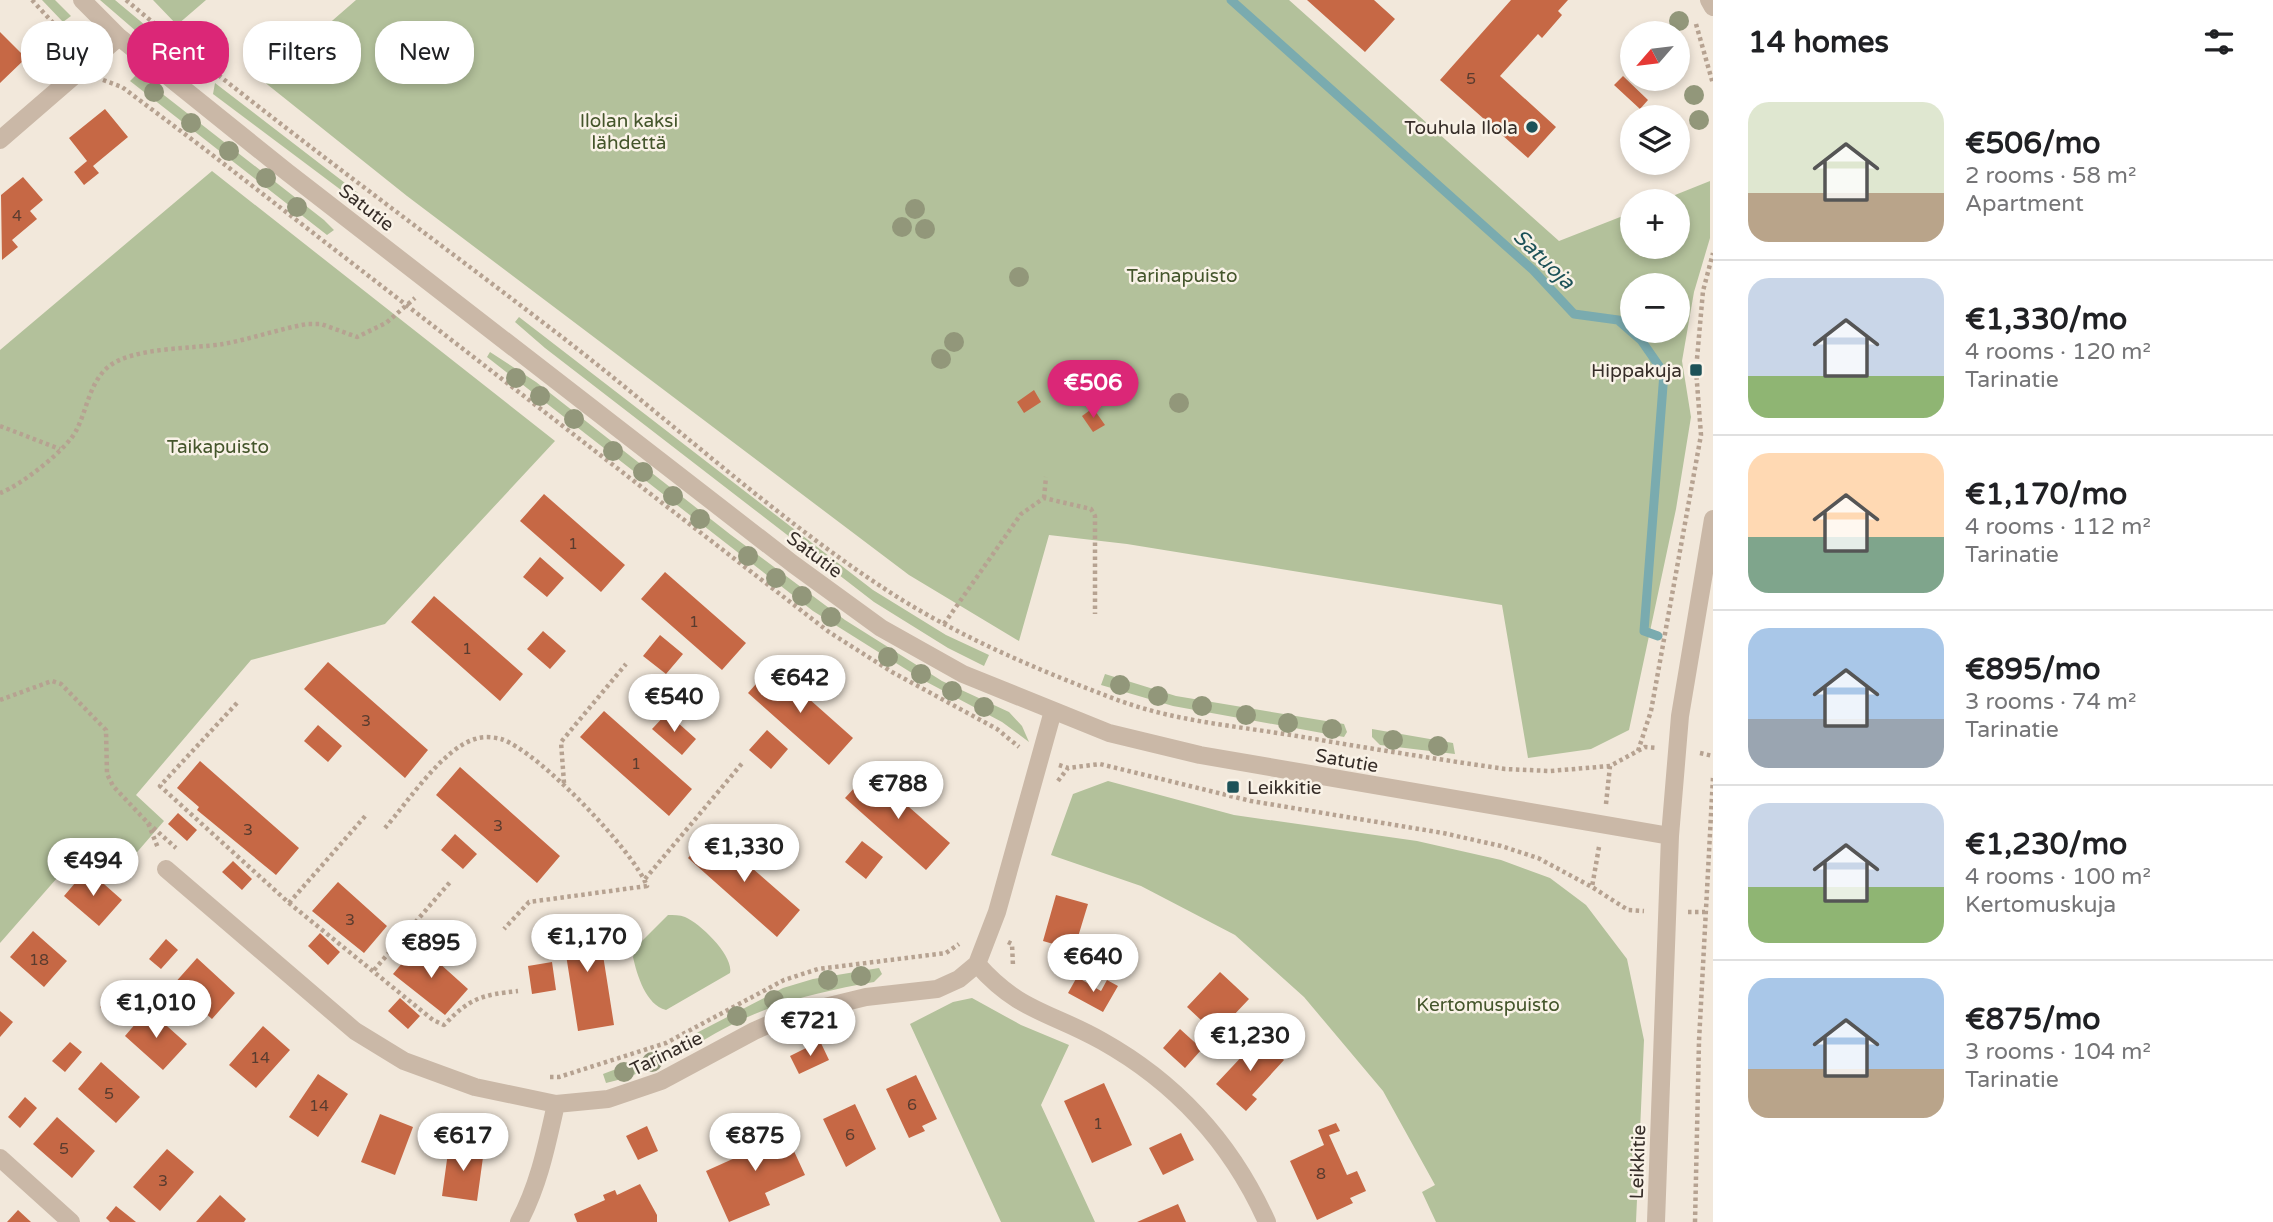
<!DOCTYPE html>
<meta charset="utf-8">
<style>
body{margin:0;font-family:"Varela Round",sans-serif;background:#f2f2f2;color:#202124;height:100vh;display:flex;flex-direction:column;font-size:26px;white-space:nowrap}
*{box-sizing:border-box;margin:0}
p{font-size:23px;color:#757577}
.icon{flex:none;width:38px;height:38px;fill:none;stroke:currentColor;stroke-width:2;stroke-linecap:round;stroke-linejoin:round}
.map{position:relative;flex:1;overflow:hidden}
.panel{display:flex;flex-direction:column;background:#fff;width:560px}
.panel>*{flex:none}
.guide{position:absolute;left:21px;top:21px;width:665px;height:63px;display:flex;gap:14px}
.needle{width:46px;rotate:242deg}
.buttons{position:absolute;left:1620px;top:21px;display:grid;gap:14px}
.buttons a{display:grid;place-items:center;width:70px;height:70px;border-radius:50%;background:#fff;box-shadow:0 4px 10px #0003;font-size:35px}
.price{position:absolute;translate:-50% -60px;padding:0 16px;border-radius:24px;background:#fff;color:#222;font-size:23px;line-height:46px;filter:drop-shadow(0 2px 4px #0008)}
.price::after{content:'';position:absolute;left:50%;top:42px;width:21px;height:16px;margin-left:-10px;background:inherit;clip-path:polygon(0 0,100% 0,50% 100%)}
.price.on{background:#db2777;color:#fff}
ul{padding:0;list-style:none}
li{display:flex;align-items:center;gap:21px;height:175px;padding:0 35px}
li+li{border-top:2px solid #e0e0e0}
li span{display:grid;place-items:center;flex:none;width:196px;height:140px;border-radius:21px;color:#555}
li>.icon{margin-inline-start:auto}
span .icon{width:84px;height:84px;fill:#fffc;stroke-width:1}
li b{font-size:30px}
h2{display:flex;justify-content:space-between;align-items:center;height:84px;padding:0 35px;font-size:30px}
.chip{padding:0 24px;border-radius:28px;background:#fff;box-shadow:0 4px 10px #0003;font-size:24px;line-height:63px}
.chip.on{background:#db2777;color:#fff}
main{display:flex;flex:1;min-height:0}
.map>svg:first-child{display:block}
.green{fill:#b3c19b;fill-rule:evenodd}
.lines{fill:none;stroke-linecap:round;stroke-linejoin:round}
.stream{stroke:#7aabaf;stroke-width:9}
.building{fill:#c66845}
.path{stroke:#b6a291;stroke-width:4.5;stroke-dasharray:3.5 3.5;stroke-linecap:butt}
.minor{stroke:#cab8a7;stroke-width:18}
.tree{fill:#92977a}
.poi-dot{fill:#1d5258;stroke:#f9f2e7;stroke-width:2.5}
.labels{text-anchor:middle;stroke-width:5;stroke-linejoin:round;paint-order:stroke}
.number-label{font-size:16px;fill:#5a3c2f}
.park-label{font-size:19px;fill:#44552b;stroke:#f9f2e7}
.poi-label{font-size:19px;fill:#362d28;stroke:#f9f2e7;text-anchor:end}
.street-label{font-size:19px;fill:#362d28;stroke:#f9f2e7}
.water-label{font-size:21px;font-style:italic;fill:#1d5258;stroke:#f9f2e7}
</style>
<main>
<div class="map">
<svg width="1713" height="1222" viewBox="0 0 1713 1222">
<rect width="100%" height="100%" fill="#f2e8db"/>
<path class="green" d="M42,0H55L71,16L63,22Z
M100,0H115L194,66L192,70L180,69Z
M153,0H206L177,25Z
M356,0H1289L1559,241L1633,212V247H1678V201H1660L1710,181V238L1694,292L1682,361L1691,417L1676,509L1629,730L1591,749L1528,758L1502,605L1127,544L1049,535L1019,641L909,575L407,196L263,81ZM1633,285H1678V331H1633Z
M137,74L324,220L334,230L327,235L130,81Z
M215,83L358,193L353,199L213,94Z
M212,171L555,441L385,624L251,660L136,795L164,821L119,873L86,845L0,943V350Z
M519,317L873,590L946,635L989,655L984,666L948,648L874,602L545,348L515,322Z
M490,352L536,382L731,535L845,620L942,681L1009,712L1022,726L1029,742L1002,722L923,680L813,611L487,357Z
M1105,674L1176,696L1344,724L1347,732L1344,737L1173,706L1101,685Z
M1372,729L1453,743L1455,754L1380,745L1372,737Z
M1108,781L1234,815L1417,841L1501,860L1550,878L1586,905L1627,959L1644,1040L1636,1222H1436L1422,1192L1435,1185L1383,1091L1304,997L1235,935L1141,886L1051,855L1073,794Z
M668,915C673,915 680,915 685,917C701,924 734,956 730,973L666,1010C646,1005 637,975 633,957L638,945Z
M879,968L882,974L874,982C828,990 784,1000 741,1020C692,1044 661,1070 606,1083L603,1074L658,1053L783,988L813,979Z
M972,998L1021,1025L1069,1045L1041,1105L1095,1222H1001L910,1024L953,1002Z"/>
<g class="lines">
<path class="stream" d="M1231,0L1533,270L1574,314L1618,320L1641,340L1664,373L1644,631L1658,636"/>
</g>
<path class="building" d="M1307,0H1374L1395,19L1365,52Z
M1511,0H1568L1558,11L1562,15L1542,38L1538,34L1500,76L1556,127L1528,158L1440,80Z
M0,32L26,58L0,83Z
M1623,76L1648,100L1640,109L1614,85Z
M105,109L128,137L93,166L99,173L84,185L74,172L87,161L69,138Z
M23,177L43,200L30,211L37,219L12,240L18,247L2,260L1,195Z
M1034,390L1041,402L1024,413L1017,402Z
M1093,408L1105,425L1093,432L1082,416Z
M544,494L625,565L601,592L520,521Z
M540,557L564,578L547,597L523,577Z
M665,572L746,643L722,670L641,599Z
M434,596L523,674L500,701L411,622Z
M543,631L566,651L550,669L527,649Z
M660,635L683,654L666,674L643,656Z
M328,662L428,750L405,778L304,689Z
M772,666L853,738L829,765L748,693Z
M604,711L692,789L669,816L580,737Z
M667,713L696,739L682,755L652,729Z
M318,725L342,746L328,762L304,741Z
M767,730L788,749L771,769L749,750Z
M200,761L299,848L276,875L197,810L199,807L177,788Z
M460,767L560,856L537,883L436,795Z
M869,772L950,843L926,870L845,798Z
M178,813L197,830L187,841L168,824Z
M770,830L791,846L775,867L754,850Z
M711,832L800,910L777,937L688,858Z
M455,834L477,854L463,869L441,850Z
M862,841L883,857L866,879L845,862Z
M233,861L252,879L242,890L222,872Z
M87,869L122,900L99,926L64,896Z
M338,882L387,926L364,953L312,911Z
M1056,895L1088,904L1074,950L1043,941Z
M597,917L614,1025L578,1031L561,923Z
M33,931L67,961L44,987L10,957Z
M320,933L340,952L328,965L308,946Z
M166,939L178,950L161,969L149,959Z
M418,944L468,989L445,1015L393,974Z
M197,958L235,993L212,1019L173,985Z
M552,962L556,990L532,994L528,966Z
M1220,972L1249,999L1216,1034L1187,1007Z
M1077,977L1101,991L1107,980L1118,986L1103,1012L1068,993Z
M117,987L129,998L112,1018L100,1007Z
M400,998L420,1016L408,1029L388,1011Z
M148,1009L187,1044L163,1070L125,1036Z
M0,1011L13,1022L0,1037Z
M263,1026L290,1050L256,1088L229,1065Z
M1180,1029L1202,1049L1185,1068L1163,1048Z
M1260,1037L1284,1060L1252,1095L1257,1099L1246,1111L1216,1084Z
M820,1041L829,1060L799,1074L790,1056Z
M70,1042L82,1052L65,1072L52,1061Z
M101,1062L140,1097L116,1123L78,1089Z
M318,1074L348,1094L318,1137L289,1117Z
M916,1075L937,1119L922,1126L925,1131L909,1138L886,1089Z
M1104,1083L1132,1145L1092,1163L1064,1101Z
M25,1097L37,1108L20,1128L8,1117Z
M855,1104L876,1149L846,1167L823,1119Z
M380,1114L413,1127L395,1175L361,1162Z
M57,1117L95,1151L72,1178L33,1144Z
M781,1123L805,1175L765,1193L770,1205L729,1222L706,1171L746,1153L741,1141Z
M1336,1123L1340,1131L1329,1135L1347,1175L1357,1171L1366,1191L1350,1198L1353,1203L1317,1220L1290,1161L1324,1145L1318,1130Z
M647,1126L658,1151L638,1160L626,1136Z
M1181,1133L1194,1160L1163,1175L1149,1148Z
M449,1145L484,1150L477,1201L442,1196Z
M167,1149L194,1172L160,1211L133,1187Z
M640,1184L657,1215V1222H577L574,1214L605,1200L603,1195L615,1190L617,1195Z
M220,1195L246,1219L244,1222H196Z
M1178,1204L1186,1222H1137Z
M116,1206L136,1222H110L106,1218Z
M18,1210L31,1222H7Z"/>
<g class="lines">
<path class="path" d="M32,0L54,24L72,50
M126,0C267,118 416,225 562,337C671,421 773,516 888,591C957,636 1038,670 1115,699C1173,721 1236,726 1297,736C1366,748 1436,759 1505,769L1550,771L1610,766
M1696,24L1713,84
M103,80L122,87L202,147L829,632L892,672L997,729L1019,747
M0,426L60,449
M0,493C20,486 68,449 77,429C87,409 90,382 108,367C132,347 192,349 223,344C251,339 279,329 307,324H321L357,337L386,323L415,298
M1044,498L1046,477
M944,624L1021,514L1044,498L1091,509L1095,516V614
M0,700L52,681L61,684L106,730L107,774L113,786L148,823L158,848
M237,703L160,786L289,903L433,1020L444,1025C470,998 481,995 518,991
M1638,751L1651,711L1701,435L1696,370L1703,291L1713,253
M1700,753L1713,756
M1059,765L1068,768L1100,764L1251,801L1443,833L1501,846L1538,858L1592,887
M1058,781L1068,768
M564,783L561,742L626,664
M1606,804L1610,766L1645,747L1657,748
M148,823L176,848
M385,828C408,802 442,749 475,739C483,736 493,737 501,739C537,750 634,851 647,886L529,902L504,929
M1599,847L1592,887L1628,910L1644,911
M645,879L744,761
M289,903L367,814
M1688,912H1705
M1008,942L1012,944L1013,966
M374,970L451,881
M550,1077H559L666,1043L784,980L818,969L946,953L959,944
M1695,1222L1699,1041L1713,777"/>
<path class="minor" d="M82,0L119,37L287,172L793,564L881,628L963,674L1109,733L1200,755L1670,836
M1709,0L1713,7
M0,140L119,37
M166,869L355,1031L404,1061L475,1087L556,1104L608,1099L661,1081L754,1031L788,1016L866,997L937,989L959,979L977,964L997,912L1053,711
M977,964C1019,1012 1051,1012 1102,1041C1177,1083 1232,1144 1267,1222
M0,1158L71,1222
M519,1222C539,1185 547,1144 556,1104
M1656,1222L1670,836L1680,716L1713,519"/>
</g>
<g class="tree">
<circle cx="1679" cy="21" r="10"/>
<circle cx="154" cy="92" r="10"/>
<circle cx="1694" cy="95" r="10"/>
<circle cx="1699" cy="120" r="10"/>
<circle cx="191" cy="123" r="10"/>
<circle cx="229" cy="151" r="10"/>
<circle cx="266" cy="178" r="10"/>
<circle cx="297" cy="207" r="10"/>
<circle cx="915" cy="209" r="10"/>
<circle cx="902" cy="227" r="10"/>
<circle cx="925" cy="229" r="10"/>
<circle cx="1019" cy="277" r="10"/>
<circle cx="954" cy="342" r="10"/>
<circle cx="941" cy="359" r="10"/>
<circle cx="516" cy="378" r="10"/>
<circle cx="540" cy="396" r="10"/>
<circle cx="1179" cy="403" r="10"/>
<circle cx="574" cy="419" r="10"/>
<circle cx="613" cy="451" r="10"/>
<circle cx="643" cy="472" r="10"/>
<circle cx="673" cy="496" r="10"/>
<circle cx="700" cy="519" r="10"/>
<circle cx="748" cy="556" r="10"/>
<circle cx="776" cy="578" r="10"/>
<circle cx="802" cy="596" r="10"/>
<circle cx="831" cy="617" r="10"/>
<circle cx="888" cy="657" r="10"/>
<circle cx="921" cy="674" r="10"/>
<circle cx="1120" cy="685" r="10"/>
<circle cx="952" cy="691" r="10"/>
<circle cx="1158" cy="696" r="10"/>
<circle cx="1202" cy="706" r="10"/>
<circle cx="984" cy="707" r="10"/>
<circle cx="1246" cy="715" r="10"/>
<circle cx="1288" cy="723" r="10"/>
<circle cx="1332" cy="729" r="10"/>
<circle cx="1393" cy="740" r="10"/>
<circle cx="1438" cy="746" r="10"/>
<circle cx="861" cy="976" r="10"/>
<circle cx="828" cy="980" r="10"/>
<circle cx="774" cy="1000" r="10"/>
<circle cx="737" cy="1016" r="10"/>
<circle cx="652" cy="1062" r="10"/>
<circle cx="624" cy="1072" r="10"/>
</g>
<g class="poi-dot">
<circle cx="1532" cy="127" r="7"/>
<rect x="1689" y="363" width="14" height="14" rx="3.5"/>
<rect x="1226" y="780" width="14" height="14" rx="3.5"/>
</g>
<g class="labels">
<g class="number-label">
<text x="1471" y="84">5</text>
<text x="17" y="221">4</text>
<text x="573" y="549">1</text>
<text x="694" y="627">1</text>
<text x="467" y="654">1</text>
<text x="366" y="726">3</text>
<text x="636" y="769">1</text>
<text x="498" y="831">3</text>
<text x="248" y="835">3</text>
<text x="350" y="925">3</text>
<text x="39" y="965">18</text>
<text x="260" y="1063">14</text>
<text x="109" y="1099">5</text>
<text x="912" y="1110">6</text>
<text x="319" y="1111">14</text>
<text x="1098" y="1129">1</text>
<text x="850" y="1140">6</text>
<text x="64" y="1154">5</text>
<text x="1321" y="1179">8</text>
<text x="163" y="1186">3</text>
</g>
<g class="park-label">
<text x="629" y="127">Ilolan kaksi<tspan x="629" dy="22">lähdettä</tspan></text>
<text x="1182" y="282">Tarinapuisto</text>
<text x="218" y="453">Taikapuisto</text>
<text x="1488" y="1011">Kertomuspuisto</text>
</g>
<g class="poi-label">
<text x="1518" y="134">Touhula Ilola</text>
<text x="1682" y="377">Hippakuja</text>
<text x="1247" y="794" text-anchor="start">Leikkitie</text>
</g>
<g class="street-label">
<text transform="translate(367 207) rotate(38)" y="7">Satutie</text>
<text transform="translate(815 554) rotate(37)" y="7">Satutie</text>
<text transform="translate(1347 760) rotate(10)" y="7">Satutie</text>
<text transform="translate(666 1053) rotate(-26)" y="7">Tarinatie</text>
<text transform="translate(1637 1162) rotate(-88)" y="7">Leikkitie</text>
</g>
<g class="water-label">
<text transform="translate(1544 259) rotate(44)" y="7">Satuoja</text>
</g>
</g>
</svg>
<div class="buttons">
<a><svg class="needle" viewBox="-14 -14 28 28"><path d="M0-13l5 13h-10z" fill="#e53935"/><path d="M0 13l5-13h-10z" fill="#757577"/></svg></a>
<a><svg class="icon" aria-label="layers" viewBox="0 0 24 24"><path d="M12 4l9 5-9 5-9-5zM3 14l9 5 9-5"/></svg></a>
<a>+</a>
<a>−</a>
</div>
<b class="price on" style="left:1093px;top:420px">€506</b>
<b class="price" style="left:800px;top:715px">€642</b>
<b class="price" style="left:674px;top:734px">€540</b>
<b class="price" style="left:898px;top:821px">€788</b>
<b class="price" style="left:744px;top:884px">€1,330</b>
<b class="price" style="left:93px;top:898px">€494</b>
<b class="price" style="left:587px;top:974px">€1,170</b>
<b class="price" style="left:431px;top:980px">€895</b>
<b class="price" style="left:1093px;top:994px">€640</b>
<b class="price" style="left:156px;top:1040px">€1,010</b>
<b class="price" style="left:810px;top:1058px">€721</b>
<b class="price" style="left:1250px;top:1073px">€1,230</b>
<b class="price" style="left:463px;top:1173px">€617</b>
<b class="price" style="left:755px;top:1173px">€875</b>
<div class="guide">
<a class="chip">Buy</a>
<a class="chip on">Rent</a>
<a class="chip">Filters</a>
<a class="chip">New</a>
</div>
</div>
<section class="panel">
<h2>14 homes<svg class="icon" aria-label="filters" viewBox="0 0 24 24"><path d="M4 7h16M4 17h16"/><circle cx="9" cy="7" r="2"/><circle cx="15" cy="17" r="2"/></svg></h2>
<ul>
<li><span style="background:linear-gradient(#dfe7d0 65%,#b9a48a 0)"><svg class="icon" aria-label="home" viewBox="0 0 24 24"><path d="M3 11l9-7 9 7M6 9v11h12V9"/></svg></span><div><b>€506/mo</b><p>2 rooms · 58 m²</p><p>Apartment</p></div></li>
<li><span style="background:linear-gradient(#c9d6e8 70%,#8fb573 0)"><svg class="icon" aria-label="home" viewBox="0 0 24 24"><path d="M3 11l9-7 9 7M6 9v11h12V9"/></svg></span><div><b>€1,330/mo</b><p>4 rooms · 120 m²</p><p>Tarinatie</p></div></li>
<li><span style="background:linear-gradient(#ffd9b3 60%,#7fa58c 0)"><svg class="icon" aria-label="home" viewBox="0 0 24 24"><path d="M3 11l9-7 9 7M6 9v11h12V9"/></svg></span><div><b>€1,170/mo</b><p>4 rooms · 112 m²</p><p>Tarinatie</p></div></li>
<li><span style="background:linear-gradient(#a9c7e8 65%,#9aa5b1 0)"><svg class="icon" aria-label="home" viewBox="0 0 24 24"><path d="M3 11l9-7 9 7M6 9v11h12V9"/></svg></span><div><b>€895/mo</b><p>3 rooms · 74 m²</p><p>Tarinatie</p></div></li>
<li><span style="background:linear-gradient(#c9d6e8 60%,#8fb573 0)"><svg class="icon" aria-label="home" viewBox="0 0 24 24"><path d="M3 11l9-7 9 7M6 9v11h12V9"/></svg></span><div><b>€1,230/mo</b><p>4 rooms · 100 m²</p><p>Kertomuskuja</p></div></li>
<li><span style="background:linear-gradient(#a9c7e8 65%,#b9a48a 0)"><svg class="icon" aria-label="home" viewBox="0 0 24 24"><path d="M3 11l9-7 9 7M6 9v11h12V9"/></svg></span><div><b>€875/mo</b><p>3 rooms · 104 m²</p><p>Tarinatie</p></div></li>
</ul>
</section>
</main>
